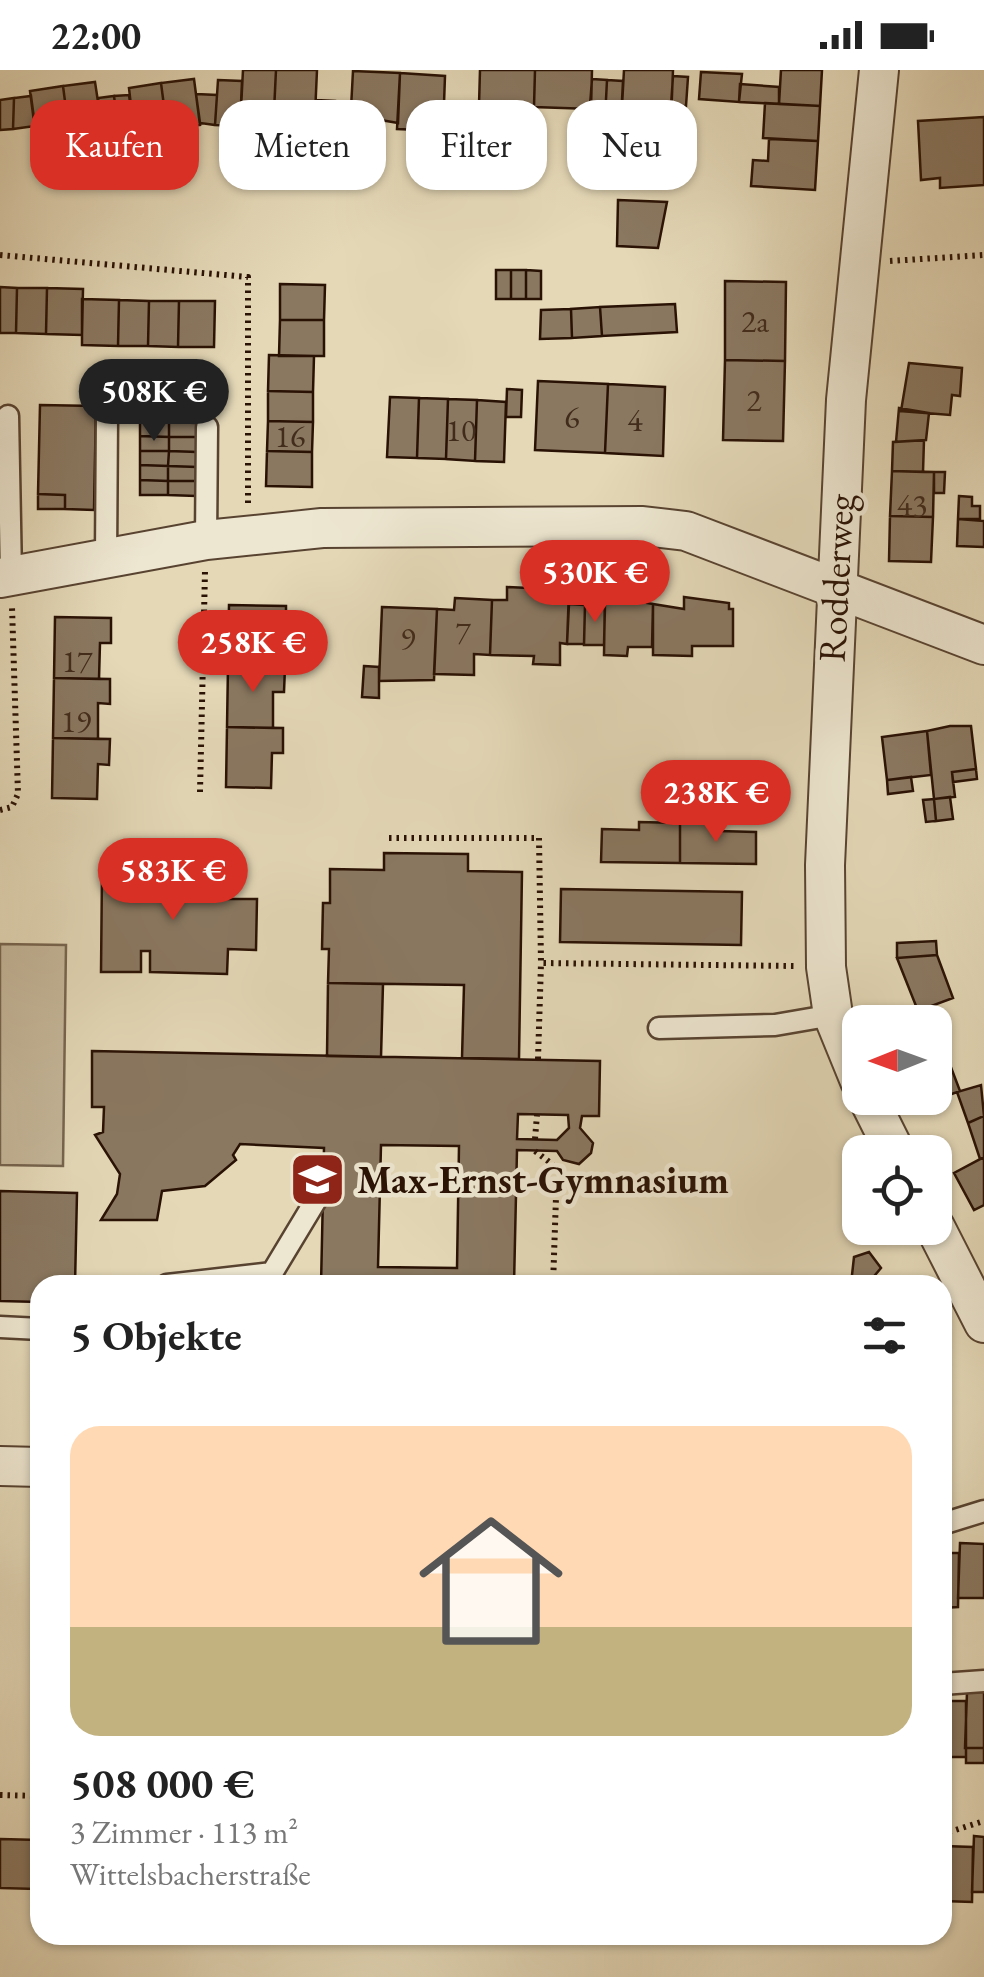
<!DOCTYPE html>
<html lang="de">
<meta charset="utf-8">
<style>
body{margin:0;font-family:"EB Garamond",serif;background:#f6f6f6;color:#222;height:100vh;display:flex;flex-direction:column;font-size:38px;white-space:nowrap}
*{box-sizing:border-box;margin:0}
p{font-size:32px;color:#767676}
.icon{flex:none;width:55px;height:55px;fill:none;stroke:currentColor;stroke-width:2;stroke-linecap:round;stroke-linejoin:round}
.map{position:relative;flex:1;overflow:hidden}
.details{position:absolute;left:30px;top:1205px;width:922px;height:670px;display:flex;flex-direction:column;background:#fff;border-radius:30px;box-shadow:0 2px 8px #0004}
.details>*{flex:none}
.guide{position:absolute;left:30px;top:30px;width:925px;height:90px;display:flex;gap:20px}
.needle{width:65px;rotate:269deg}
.buttons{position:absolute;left:842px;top:935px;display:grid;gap:20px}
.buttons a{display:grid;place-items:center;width:110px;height:110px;border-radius:20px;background:#fff;box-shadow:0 2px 8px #0004;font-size:50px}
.price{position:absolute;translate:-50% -85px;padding:0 22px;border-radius:35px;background:#d93025;color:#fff;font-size:32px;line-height:65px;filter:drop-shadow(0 2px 5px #0008)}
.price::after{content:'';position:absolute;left:50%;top:60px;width:30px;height:22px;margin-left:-15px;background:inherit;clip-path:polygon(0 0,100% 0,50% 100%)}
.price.current{background:#222;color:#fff}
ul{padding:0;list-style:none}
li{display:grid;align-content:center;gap:20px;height:530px;padding:0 40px}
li+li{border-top:2px solid #e0e0e0}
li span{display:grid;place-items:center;height:310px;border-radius:30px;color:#555}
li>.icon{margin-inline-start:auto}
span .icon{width:180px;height:180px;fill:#fffc;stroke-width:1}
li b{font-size:42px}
h2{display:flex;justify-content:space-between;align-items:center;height:120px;padding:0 40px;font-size:42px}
.pill{padding:0 35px;border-radius:30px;background:#fff;box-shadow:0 2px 8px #0004;font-size:35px;line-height:90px}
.pill.current{background:#d93025;color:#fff}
.status{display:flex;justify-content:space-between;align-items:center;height:70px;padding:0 50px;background:#fff;direction:ltr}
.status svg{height:28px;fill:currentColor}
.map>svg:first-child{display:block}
.green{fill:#c4b699;stroke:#76644e;stroke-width:2.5}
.building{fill:#8a7861;stroke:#291104;stroke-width:2.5;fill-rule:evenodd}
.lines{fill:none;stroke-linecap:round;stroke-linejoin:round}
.lane-casing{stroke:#584331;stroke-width:25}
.street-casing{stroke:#584331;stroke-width:42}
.path{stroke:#291104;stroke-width:6;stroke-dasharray:2.5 5;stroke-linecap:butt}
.lane{stroke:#ede6d0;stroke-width:20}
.street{stroke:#ede6d0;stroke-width:38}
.labels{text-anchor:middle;stroke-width:9;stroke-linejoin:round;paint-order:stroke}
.number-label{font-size:32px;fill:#412b1b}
.street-label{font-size:38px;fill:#291104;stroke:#ede6d0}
.poi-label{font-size:38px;font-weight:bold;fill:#291104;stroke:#ede6d0;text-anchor:start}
</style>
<div class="status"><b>22:00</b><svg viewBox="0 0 49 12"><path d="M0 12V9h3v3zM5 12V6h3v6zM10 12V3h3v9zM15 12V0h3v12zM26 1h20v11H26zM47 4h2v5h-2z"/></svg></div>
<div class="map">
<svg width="984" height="1907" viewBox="0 0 984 1907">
<rect width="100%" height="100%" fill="#e4d8b7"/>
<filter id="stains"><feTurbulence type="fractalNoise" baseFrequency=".002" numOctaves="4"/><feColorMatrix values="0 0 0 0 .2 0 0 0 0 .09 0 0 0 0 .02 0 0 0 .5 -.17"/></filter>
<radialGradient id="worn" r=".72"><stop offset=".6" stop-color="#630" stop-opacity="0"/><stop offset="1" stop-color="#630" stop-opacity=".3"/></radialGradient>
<path class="green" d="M0,874L66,875L63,1096L0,1095Z"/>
<path class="building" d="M243,0H276L274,41L241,39Z
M276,0H317L315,45L274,42Z
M480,0H535L534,37L479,35Z
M535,0H592L591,39L534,37Z
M624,0H673L671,50L641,48L640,55L621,54Z
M781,0H822L820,36L779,34Z
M353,1L400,3L398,53L369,48L368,58L350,57Z
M701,2L742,4L739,32L699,29Z
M400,3L445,6L443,61L397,59Z
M673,6L688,7L686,36H671Z
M194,9L200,55L167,59L161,13Z
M592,9L607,10L605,49H589Z
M218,10L242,11L240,56L215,55Z
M607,10L623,11L621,50L605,49Z
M95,12L102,58L69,62L63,16Z
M161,13L167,59L134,63L129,18Z
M740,14L779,17V34L739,32Z
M63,16L69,62L36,67L30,21Z
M196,24L217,25L215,55L200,53Z
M129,25L133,54L118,56L114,26Z
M31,26L35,56L13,59L14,28Z
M114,26L118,56L102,58L98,28Z
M14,28L13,59L0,60V30Z
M316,30L335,31L334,61L319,60Z
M335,31L351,32L350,72L333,71Z
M765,33L820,36L818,71L763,68Z
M444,41L462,42L460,87L440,86Z
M462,41L479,42L477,100L459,99Z
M984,47V115L940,118V108L921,110L918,51Z
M769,69L818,71L815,120L751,116L753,90L768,91Z
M618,130L667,132L658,178L617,176Z
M496,200H511V229H496Z
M511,200H526V229H511Z
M526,200L541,201V229H526Z
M725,211L786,212L785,291L725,290Z
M280,214L325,215L324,250H280Z
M0,217L17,218L16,263H0Z
M17,218H47L46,264L16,263Z
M47,218L83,219L82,265L46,264Z
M82,229L119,230L118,276L82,275Z
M119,230L149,231L148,276H118Z
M149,231H179L178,277L148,276Z
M179,231H215L214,277H178Z
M675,234L677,262L602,266L600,237Z
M600,237L602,266L572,268L571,239Z
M571,239L572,268L540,269L541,240Z
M280,250H324V286H279Z
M269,285L314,286L313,322L268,321Z
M725,290L785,291L783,371L723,370Z
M909,293L962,298L960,326L952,325L950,345L901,341Z
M538,311L608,314L605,383L535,380Z
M608,314L665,317L663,386L605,383Z
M507,319L522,320L521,347H506Z
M268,321L313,322V352L268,351Z
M390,327L419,328L417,388L387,387Z
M419,328L448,329L446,389L417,388Z
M448,329L477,330L475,391L446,389Z
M477,330L506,332L504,392L475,391Z
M40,335L96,336L94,440L65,439V425L38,424Z
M141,337L169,338V352L140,351Z
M169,338H198L197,353L169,352Z
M899,338L929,343L926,370L896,372Z
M140,351L169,352V367L140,366Z
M268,351L313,352L312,382L267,381Z
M169,352L197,353L198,367H169Z
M140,366L169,367V381H140Z
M169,367H198L197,382L169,381Z
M924,370L923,402L892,401L893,372Z
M140,381H169L168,396L140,395Z
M169,381L197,382V397L168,396Z
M267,381L312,382V417L266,416Z
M140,395L168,396V411L140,410Z
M168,396L197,397V411H168Z
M892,401L934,402L933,447L890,446Z
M934,402H945L944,423H934Z
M140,410L168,411V425H140Z
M168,411H197L196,426L168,425Z
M38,424L65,425V439H38Z
M959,426L972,427V436H980V449H958Z
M890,446L933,447L931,492L889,491Z
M958,449L984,451V477L957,476Z
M507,517L569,520L567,574L560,573V595L533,594L534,586L490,585L492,530H507Z
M605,520L648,521L647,533L653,534L652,577H628L627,586L604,585Z
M684,527L729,533V539H733V576H692V586L653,585V534L684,539Z
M455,528L492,530L490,585L474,584V605L434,604L437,539L454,540Z
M569,534L585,535L584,574H567Z
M229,535L286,536V562H275L273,597L228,596Z
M585,535H605L604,575H584Z
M382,537L437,539L434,610L379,611Z
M55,547L111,548V573H100L99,609L54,608Z
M228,596L285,597L284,622H273V658L227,657Z
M364,596L379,597V628L362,627Z
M54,608L110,609V634L98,633V669L53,668Z
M950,656H971L976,699L952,702L955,727L934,729L927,661Z
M227,657L283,658V683H272L271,718L226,717Z
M927,661L931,705L887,710L882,667Z
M53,668L110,669L109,695L98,694L97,729L52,728Z
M976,699L977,709L953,712L952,702Z
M911,707L913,721L888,724L887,710Z
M950,727L953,749L936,751L934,729Z
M934,729L936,751L926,752L923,730Z
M639,752L680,753V793L601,792L602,759L639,760Z
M680,753H719V761L756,762V794L680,793Z
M384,783L468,784V801L522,802L519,989L462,988L464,915L328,913L329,879H322L323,833H330V799L384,800Z
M102,802L223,804V829H257L256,880L228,879L227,904L150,902V881H141V902H101Z
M561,819L742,822L741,875L560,872Z
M936,871L937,885L897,888V873Z
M937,885L953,928L918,941L897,888Z
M328,913L383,914L381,987L327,986Z
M929,937L934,952H888L918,941Z
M944,979L960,1021L919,1036L916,1028H935V982Z
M92,981L600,991L599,1046H582L580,1058L593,1073L591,1083L579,1094L563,1090L557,1081L517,1080L514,1215H321L324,1078L240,1074L233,1085L236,1090L205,1116L162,1121L157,1150H101L117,1124L120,1104L95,1065L103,1062L104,1037H92ZM518,1044L568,1045L569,1058L557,1070L517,1069ZM381,1075L459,1076L457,1198L378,1197Z
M981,1015L984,1046L968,1053L957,1022Z
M984,1046V1087L980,1089L968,1053Z
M984,1087V1135L974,1140L954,1103Z
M0,1121L77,1123L75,1215H40V1232L0,1231Z
M869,1182L881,1198L870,1211L852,1205L854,1187Z
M960,1473L984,1474V1528H958Z
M942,1483H959L958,1537L942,1538Z
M967,1622H984V1678H965Z
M942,1631H966V1687H942Z
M966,1678H984V1693H966Z
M974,1766L984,1767V1822H972Z
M0,1769L39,1770L37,1819L0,1818Z
M943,1776L973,1777L972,1832L943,1831Z"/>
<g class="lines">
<defs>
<path id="lane" d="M8,346L11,506
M206,470L207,357
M106,488L107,345
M659,958L775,955L833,945
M167,1215L272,1203L316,1130
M0,1257L40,1259
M942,1454L984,1441
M942,1614L984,1611"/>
<path id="street" d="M0,508L206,470L322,458L643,456L686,461L984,575
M860,1011L833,945L826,897L825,795L846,330L879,0
M868,1028L895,1082
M935,1157L984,1253
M0,1396L40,1397"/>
</defs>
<use href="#lane" class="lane-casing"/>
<use href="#street" class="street-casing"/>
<path class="path" d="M0,185L248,207V434
M890,191L984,185
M200,722L205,501
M0,740L12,737L18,724L12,537
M389,768H539L541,893L794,896
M538,989L541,893
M535,1069L537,1045
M535,1081L557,1098L553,1215
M0,1725L40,1726
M949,1762L984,1751"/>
<use href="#lane" class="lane"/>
<use href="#street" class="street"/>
</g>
<defs>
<symbol id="school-square" viewBox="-11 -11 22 22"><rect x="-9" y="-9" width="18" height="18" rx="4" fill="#8f2418" stroke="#ede6d0"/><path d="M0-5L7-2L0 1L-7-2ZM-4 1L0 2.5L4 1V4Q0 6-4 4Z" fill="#fff"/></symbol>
</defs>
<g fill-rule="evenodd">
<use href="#school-square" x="286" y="1078" width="63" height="63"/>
</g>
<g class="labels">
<g class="number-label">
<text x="755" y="262">2a</text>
<text x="754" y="341">2</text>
<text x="572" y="358">6</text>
<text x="635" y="361">4</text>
<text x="461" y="371">10</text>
<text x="290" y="377">16</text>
<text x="912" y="446">43</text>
<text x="463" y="573">7</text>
<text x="408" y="579">9</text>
<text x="77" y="602">17</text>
<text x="76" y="662">19</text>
</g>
<g class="street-label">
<text transform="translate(836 508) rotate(-87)" y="13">Rodderweg</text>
</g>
<g class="poi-label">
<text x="357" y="1123">Max-Ernst-Gymnasium</text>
</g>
</g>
<rect width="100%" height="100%" filter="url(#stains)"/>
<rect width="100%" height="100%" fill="url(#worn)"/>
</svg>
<div class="buttons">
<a><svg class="needle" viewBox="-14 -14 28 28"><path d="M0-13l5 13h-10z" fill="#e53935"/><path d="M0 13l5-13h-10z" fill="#767676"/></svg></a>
<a><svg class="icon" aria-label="locate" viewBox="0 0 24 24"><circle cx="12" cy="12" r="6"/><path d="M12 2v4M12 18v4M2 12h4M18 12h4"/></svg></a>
</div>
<b class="price current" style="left:154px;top:374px">508K €</b>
<b class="price" style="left:595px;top:555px">530K €</b>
<b class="price" style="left:253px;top:625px">258K €</b>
<b class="price" style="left:716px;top:775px">238K €</b>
<b class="price" style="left:173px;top:853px">583K €</b>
<div class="guide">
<a class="pill current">Kaufen</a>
<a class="pill">Mieten</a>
<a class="pill">Filter</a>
<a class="pill">Neu</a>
</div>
<section class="details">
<h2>5 Objekte<svg class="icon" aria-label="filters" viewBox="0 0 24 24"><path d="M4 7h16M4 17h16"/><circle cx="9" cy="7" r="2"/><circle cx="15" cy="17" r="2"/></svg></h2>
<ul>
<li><span style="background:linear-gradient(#ffd9b3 65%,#c2b280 0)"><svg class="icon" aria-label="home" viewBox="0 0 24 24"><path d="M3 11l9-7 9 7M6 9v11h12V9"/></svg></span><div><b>508 000 €</b><p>3 Zimmer · 113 m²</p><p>Wittelsbacherstraße</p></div></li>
</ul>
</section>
</div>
